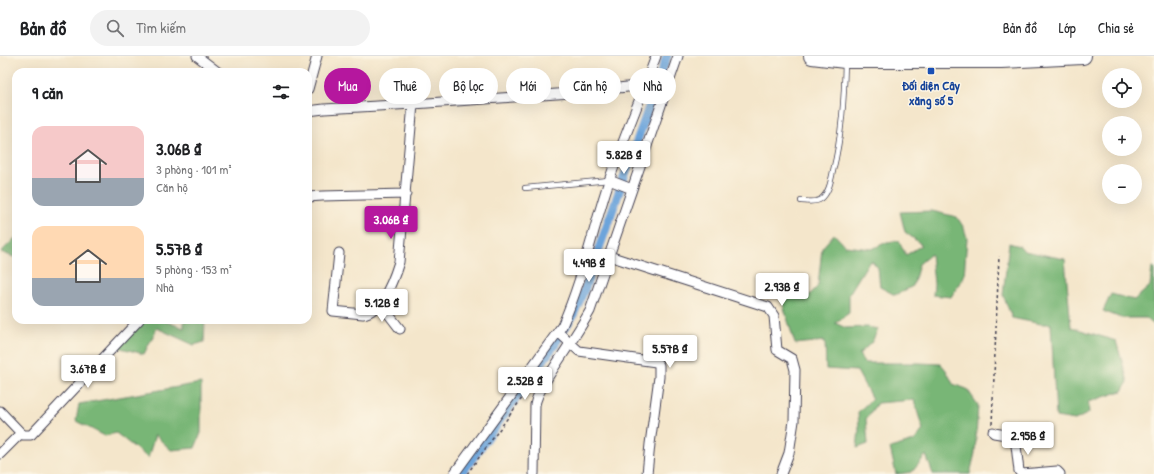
<!DOCTYPE html>
<html lang="vi">
<meta charset="utf-8">
<style>
body{margin:0;font-family:"Patrick Hand",sans-serif;background:#f2f2f2;color:#202124;height:100vh;display:flex;flex-direction:column;font-size:15px;white-space:nowrap}
*{box-sizing:border-box;margin:0}
p{font-size:13px;color:#757577}
.icon{flex:none;width:22px;height:22px;fill:none;stroke:currentColor;stroke-width:2;stroke-linecap:round;stroke-linejoin:round}
.map{position:relative;flex:1;overflow:hidden}
.side{position:absolute;left:12px;top:12px;width:300px;height:256px;display:flex;flex-direction:column;background:#fff;border-radius:12px;box-shadow:0 4px 16px #0002}
.side>*{flex:none}
.banner{position:absolute;left:324px;top:12px;width:380px;height:36px;display:flex;gap:8px}
.fabs{position:absolute;left:1102px;top:12px;display:grid;gap:8px}
.fabs a{display:grid;place-items:center;width:40px;height:40px;border-radius:50%;background:#fff;box-shadow:0 4px 16px #0002;font-size:20px}
.price{position:absolute;translate:-50% -34px;padding:0 9px;border-radius:4px;background:#fff;color:#222;font-size:13px;line-height:26px;filter:drop-shadow(0 1px 2px #0008)}
.price::after{content:'';position:absolute;left:50%;top:24px;width:12px;height:9px;margin-left:-6px;background:inherit;clip-path:polygon(0 0,100% 0,50% 100%)}
.price.active{background:#b5179e;color:#fff}
ul{padding:0;list-style:none}
li{display:flex;align-items:center;gap:12px;height:100px;padding:0 20px}
li span{display:grid;place-items:center;flex:none;width:112px;height:80px;border-radius:12px;color:#555}
li>.icon{margin-inline-start:auto}
span .icon{width:48px;height:48px;fill:#fffc;stroke-width:1}
li b{font-size:17px}
h2{display:flex;justify-content:space-between;align-items:center;height:48px;padding:0 20px;font-size:17px}
.chip{padding:0 14px;border-radius:18px;background:#fff;box-shadow:0 4px 16px #0002;font-size:14px;line-height:36px}
.chip.active{background:#b5179e;color:#fff}
header{display:flex;align-items:center;gap:24px;box-sizing:border-box;height:56px;padding:0 20px;background:#fff;border-bottom:1px solid #e0e0e0}
header strong{font-size:19px}
nav{display:flex;gap:22px;margin-inline-start:auto;font-size:14px}
.search{width:280px;height:36px;background:#f2f2f2;display:flex;align-items:center;gap:10px;box-sizing:border-box;padding:0 14px;border-radius:22px;color:#757577;font-size:15px}
.map>svg:first-child{display:block}
.forest{fill:#78b676;stroke:#4d6c58}
.lines{fill:none;stroke-linecap:round;stroke-linejoin:round}
.canal{stroke:#6ca4db;stroke-width:9}
.lane-casing{stroke:#423f51;stroke-width:6}
.street-casing{stroke:#423f51;stroke-width:11}
.highway-casing{stroke:#423f51;stroke-width:18}
.path{stroke:#423f51;stroke-width:1.5;stroke-dasharray:3 3;stroke-linecap:butt}
.lane{stroke:#fff;stroke-width:4.5}
.street{stroke:#fff;stroke-width:9}
.highway{stroke:#fff;stroke-width:16}
.transit-dot{fill:#1a4fb4;stroke:#fcf5e5;stroke-width:1.5}
.labels{text-anchor:middle;stroke-width:3;stroke-linejoin:round;paint-order:stroke}
.transit-label{font-size:13px;font-weight:bold;fill:#164399;stroke:#fcf5e5}
</style>
<header>
<strong>Bản đồ</strong>
<div class="search"><svg class="icon" aria-label="search" viewBox="0 0 24 24"><circle cx="10" cy="10" r="6"/><path d="M15 15l6 6"/></svg>Tìm kiếm</div>
<nav><a>Bản đồ</a><a>Lớp</a><a>Chia sẻ</a></nav>
</header>
<div class="map">
<svg width="1154" height="418" viewBox="0 0 1154 418">
<rect width="100%" height="100%" fill="#fcf5e5"/>
<filter id="ink" filterUnits="userSpaceOnUse"><feTurbulence type="fractalNoise" baseFrequency=".025" numOctaves="2"/><feDisplacementMap in="SourceGraphic" scale="8" xChannelSelector="R" yChannelSelector="G"/><feConvolveMatrix kernelMatrix="1 2 1 2 8 2 1 2 1" color-interpolation-filters="sRGB"/></filter>
<filter id="wash" filterUnits="userSpaceOnUse"><feTurbulence type="fractalNoise" baseFrequency=".012" numOctaves="4" result="noise"/><feDisplacementMap in="SourceGraphic" scale="16" xChannelSelector="R" yChannelSelector="G"/><feGaussianBlur stdDeviation="0.9" result="paint"/><feColorMatrix in="noise" values="0 0 0 0 0 0 0 0 0 0 0 0 0 0 0 0 0 1.4 0 .05"/><feComposite in="paint" operator="in"/></filter>
<g filter="url(#wash)">
<rect width="100%" height="100%" fill="#f4e6cb"/>
<path class="forest" d="M932,155L957,161L964,172L967,182L964,220L951,241L933,239L934,228L931,198L919,208L913,230L895,239L880,231L878,212L872,205L868,207L849,238V257L835,267L846,272L867,271L878,273L872,286L859,298L864,307H919L941,308L946,314L953,328L967,333L978,349L975,397L970,418H933L926,399L912,416L896,418L890,392L914,385L923,374L914,344L877,347L866,363L868,388L857,392L859,374L858,356L872,343L857,315L826,313L825,285L795,288L781,242L780,228L801,224L794,240L805,244L818,230L822,192L834,178L845,190L872,193L887,186L899,185L906,199L922,189L905,176L900,156Z
M16,181V202L1,196Z
M1009,187L1020,190L1024,195L1065,203L1071,271L1116,285L1128,326L1122,335L1088,346L1089,357L1075,364L1056,361L1051,268H1041L1012,262L1003,239Z
M1152,211H1154V269L1146,262H1121L1103,255L1111,238L1134,244L1150,230Z
M143,264H161L184,272V264H205L204,286L194,289L157,272L144,298L117,291Z
M201,327V377L195,392L171,394L155,379L148,402L116,377L105,380L76,365L79,348Z"/>
<g class="lines">
<path class="canal" d="M461,418L555,288L573,259L585,232L667,0"/>
</g>
</g>
<g filter="url(#ink)">
<g class="lines">
<defs>
<path id="lane" d="M525,132L609,124
M801,145C807,145 816,147 821,143C829,137 831,124 833,115C842,79 844,43 845,6"/>
<path id="street" d="M197,0L218,16
M308,33L317,0
M308,55L324,53L413,48L571,37L646,29
M609,124L632,133
M308,141L322,140L406,138
M339,197L333,255L363,258C383,255 394,222 399,206L413,48
M609,200L768,251L774,260L777,294L792,303L795,314L794,365L789,397L781,418
M380,247L400,273
M558,276L579,295L656,306L659,309V321L650,388L647,418
M0,355L20,376L23,379H31L139,264
M993,376L994,377L1012,380L1015,381L1019,415L1022,418L1057,415L1060,418
M0,398L21,377
M454,418L562,270C583,223 593,173 609,125C623,83 641,42 656,0
M534,418L535,349C537,338 543,330 548,321C562,299 577,278 590,255L678,0"/>
<path id="highway" d="M812,0L845,4H1001L1083,0"/>
</defs>
<use href="#lane" class="lane-casing"/>
<use href="#street" class="street-casing"/>
<use href="#highway" class="highway-casing"/>
<path class="path" d="M992,368L999,200
M467,418L525,338L530,335"/>
<use href="#lane" class="lane"/>
<use href="#street" class="street"/>
<use href="#highway" class="highway"/>
</g>
</g>
<rect class="transit-dot" x="927" y="11" width="8" height="8" rx="2"/>
<g class="labels">
<g class="transit-label">
<text x="931" y="34">Đối diện Cây<tspan x="931" dy="15">xăng số 5</tspan></text>
</g>
</g>
</svg>
<div class="fabs">
<a><svg class="icon" aria-label="locate" viewBox="0 0 24 24"><circle cx="12" cy="12" r="6"/><path d="M12 2v4M12 18v4M2 12h4M18 12h4"/></svg></a>
<a>+</a>
<a>−</a>
</div>
<b class="price" style="left:624px;top:119px">5.82B ₫</b>
<b class="price active" style="left:391px;top:184px">3.06B ₫</b>
<b class="price" style="left:589px;top:227px">4.49B ₫</b>
<b class="price" style="left:782px;top:251px">2.93B ₫</b>
<b class="price" style="left:382px;top:267px">5.12B ₫</b>
<b class="price" style="left:670px;top:313px">5.57B ₫</b>
<b class="price" style="left:88px;top:333px">3.67B ₫</b>
<b class="price" style="left:525px;top:345px">2.52B ₫</b>
<b class="price" style="left:1028px;top:400px">2.95B ₫</b>
<div class="banner">
<a class="chip active">Mua</a>
<a class="chip">Thuê</a>
<a class="chip">Bộ lọc</a>
<a class="chip">Mới</a>
<a class="chip">Căn hộ</a>
<a class="chip">Nhà</a>
</div>
<section class="side">
<h2>9 căn<svg class="icon" aria-label="filters" viewBox="0 0 24 24"><path d="M4 7h16M4 17h16"/><circle cx="9" cy="7" r="2"/><circle cx="15" cy="17" r="2"/></svg></h2>
<ul>
<li><span style="background:linear-gradient(#f6c9c9 65%,#9aa5b1 0)"><svg class="icon" aria-label="home" viewBox="0 0 24 24"><path d="M3 11l9-7 9 7M6 9v11h12V9"/></svg></span><div><b>3.06B ₫</b><p>3 phòng · 101 m²</p><p>Căn hộ</p></div></li>
<li><span style="background:linear-gradient(#ffd9b3 65%,#9aa5b1 0)"><svg class="icon" aria-label="home" viewBox="0 0 24 24"><path d="M3 11l9-7 9 7M6 9v11h12V9"/></svg></span><div><b>5.57B ₫</b><p>5 phòng · 153 m²</p><p>Nhà</p></div></li>
</ul>
</section>
</div>
